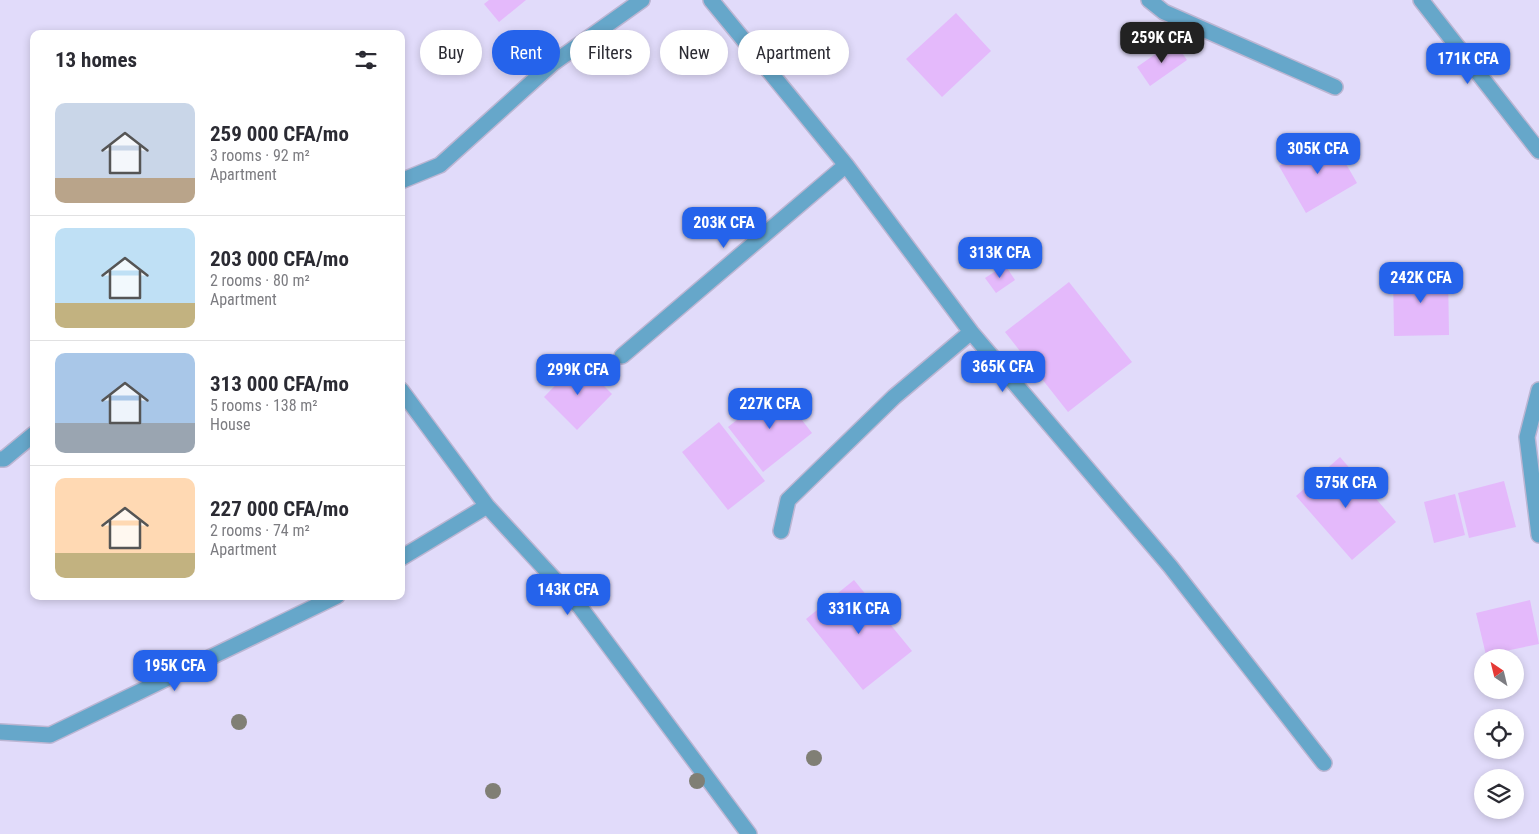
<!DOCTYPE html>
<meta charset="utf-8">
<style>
body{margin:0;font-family:"Roboto Condensed",sans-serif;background:#f2f2f3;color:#2b2b33;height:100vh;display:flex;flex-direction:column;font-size:19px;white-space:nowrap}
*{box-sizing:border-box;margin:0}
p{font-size:16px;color:#7c7c81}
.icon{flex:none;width:28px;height:28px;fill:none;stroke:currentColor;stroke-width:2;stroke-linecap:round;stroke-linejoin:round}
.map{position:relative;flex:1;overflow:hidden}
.sheet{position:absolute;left:30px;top:30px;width:375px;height:570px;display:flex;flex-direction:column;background:#fff;border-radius:10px;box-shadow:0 2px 8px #0003}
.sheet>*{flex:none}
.banner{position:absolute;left:420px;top:30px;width:475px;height:45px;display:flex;gap:10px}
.needle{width:32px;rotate:325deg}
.tools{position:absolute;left:1474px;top:649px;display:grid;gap:10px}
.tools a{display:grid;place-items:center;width:50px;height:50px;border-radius:50%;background:#fff;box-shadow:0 2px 8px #0003;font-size:25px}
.price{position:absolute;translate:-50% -42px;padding:0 11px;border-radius:10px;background:#2563eb;color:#fff;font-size:16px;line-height:32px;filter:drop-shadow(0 1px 2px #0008)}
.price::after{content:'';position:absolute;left:50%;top:30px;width:15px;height:11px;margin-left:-8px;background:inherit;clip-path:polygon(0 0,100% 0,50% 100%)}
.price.on{background:#222;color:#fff}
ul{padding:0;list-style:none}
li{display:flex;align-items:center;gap:15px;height:125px;padding:0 25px}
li+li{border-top:1px solid #e1e1e2}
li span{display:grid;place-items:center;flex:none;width:140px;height:100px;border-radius:10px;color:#555}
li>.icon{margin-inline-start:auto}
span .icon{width:60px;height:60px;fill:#fffc;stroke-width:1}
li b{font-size:21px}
h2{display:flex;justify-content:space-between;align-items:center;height:60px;padding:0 25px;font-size:21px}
.pill{padding:0 18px;border-radius:22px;background:#fff;box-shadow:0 2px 8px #0003;font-size:18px;line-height:45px}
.pill.on{background:#2563eb;color:#fff}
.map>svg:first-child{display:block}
.building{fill:#e4b9fb}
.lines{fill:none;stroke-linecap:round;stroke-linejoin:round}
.minor-casing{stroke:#bcb6d3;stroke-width:18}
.minor{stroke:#66a7ca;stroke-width:15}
.tree{fill:#807f75}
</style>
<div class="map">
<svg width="1539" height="834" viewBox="0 0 1539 834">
<rect width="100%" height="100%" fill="#e1dbfa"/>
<path class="building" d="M489,0H526L499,22L484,4Z
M956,13L991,51L942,97L906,59Z
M1174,41L1187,60L1150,86L1137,67Z
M1330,136L1357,183L1306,213L1279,166Z
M1005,265L1015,280L996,293L985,278Z
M1448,272L1449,335L1394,336L1393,273Z
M1069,282L1132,362L1068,412L1005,332Z
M579,361L612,394L577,430L544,397Z
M777,388L812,433L763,472L728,427Z
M719,422L765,481L728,510L682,452Z
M1340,457L1396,522L1352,560L1296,496Z
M1504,481L1516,527L1469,538L1458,493Z
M1455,494L1465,535L1434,543L1424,502Z
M854,580L912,651L863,690L806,619Z
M1530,600L1539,644L1486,655L1476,613Z"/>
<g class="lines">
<defs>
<path id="minor" d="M711,0L846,165L971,332L1170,566L1324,763
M1149,0L1164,12L1335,87
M1421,0L1539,151
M401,181L440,165L552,64L642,0
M622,356L846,165
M401,390L487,506L580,607L749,834
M1539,390L1527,437L1539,535
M0,459H4L34,434
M781,531L788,500L894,397L971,332
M401,558L487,506
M0,732L50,735L337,596"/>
</defs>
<use href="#minor" class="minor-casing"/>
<use href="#minor" class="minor"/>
</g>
<g class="tree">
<circle cx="239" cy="722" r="8"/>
<circle cx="814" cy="758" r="8"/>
<circle cx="697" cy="781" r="8"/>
<circle cx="493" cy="791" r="8"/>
</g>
</svg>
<div class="tools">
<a><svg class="needle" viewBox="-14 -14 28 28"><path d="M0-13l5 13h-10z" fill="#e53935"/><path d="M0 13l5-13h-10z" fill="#7c7c81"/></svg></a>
<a><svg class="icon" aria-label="locate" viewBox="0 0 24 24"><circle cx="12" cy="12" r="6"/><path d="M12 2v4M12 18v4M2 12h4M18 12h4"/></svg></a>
<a><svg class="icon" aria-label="layers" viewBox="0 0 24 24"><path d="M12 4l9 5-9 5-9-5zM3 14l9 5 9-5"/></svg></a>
</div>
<b class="price on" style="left:1162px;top:64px">259K CFA</b>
<b class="price" style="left:1468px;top:85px">171K CFA</b>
<b class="price" style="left:1318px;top:175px">305K CFA</b>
<b class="price" style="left:724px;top:249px">203K CFA</b>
<b class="price" style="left:1000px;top:279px">313K CFA</b>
<b class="price" style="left:1421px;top:304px">242K CFA</b>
<b class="price" style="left:1003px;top:393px">365K CFA</b>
<b class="price" style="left:578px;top:396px">299K CFA</b>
<b class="price" style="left:770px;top:430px">227K CFA</b>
<b class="price" style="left:1346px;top:509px">575K CFA</b>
<b class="price" style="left:568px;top:616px">143K CFA</b>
<b class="price" style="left:859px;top:635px">331K CFA</b>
<b class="price" style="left:175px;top:692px">195K CFA</b>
<div class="banner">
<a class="pill">Buy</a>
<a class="pill on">Rent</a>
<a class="pill">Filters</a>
<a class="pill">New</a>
<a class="pill">Apartment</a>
</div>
<section class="sheet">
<h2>13 homes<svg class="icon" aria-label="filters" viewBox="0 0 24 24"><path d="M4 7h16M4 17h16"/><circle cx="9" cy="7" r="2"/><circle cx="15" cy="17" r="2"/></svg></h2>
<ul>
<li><span style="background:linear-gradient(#c9d6e8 75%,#b9a48a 0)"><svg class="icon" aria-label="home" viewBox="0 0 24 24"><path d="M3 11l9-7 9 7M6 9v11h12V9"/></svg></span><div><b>259 000 CFA/mo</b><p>3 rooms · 92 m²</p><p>Apartment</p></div></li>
<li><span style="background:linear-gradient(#bfe0f5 75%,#c2b280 0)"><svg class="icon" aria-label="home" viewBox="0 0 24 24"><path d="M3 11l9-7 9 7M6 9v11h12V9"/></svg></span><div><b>203 000 CFA/mo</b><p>2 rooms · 80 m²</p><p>Apartment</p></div></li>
<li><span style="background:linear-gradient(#a9c7e8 70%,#9aa5b1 0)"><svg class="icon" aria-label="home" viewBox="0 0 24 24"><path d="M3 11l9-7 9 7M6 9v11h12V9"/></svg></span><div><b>313 000 CFA/mo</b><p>5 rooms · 138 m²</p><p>House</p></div></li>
<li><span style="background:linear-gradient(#ffd9b3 75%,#c2b280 0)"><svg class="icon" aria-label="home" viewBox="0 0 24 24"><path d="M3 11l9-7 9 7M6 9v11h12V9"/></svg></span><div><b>227 000 CFA/mo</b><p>2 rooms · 74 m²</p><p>Apartment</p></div></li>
</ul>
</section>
</div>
